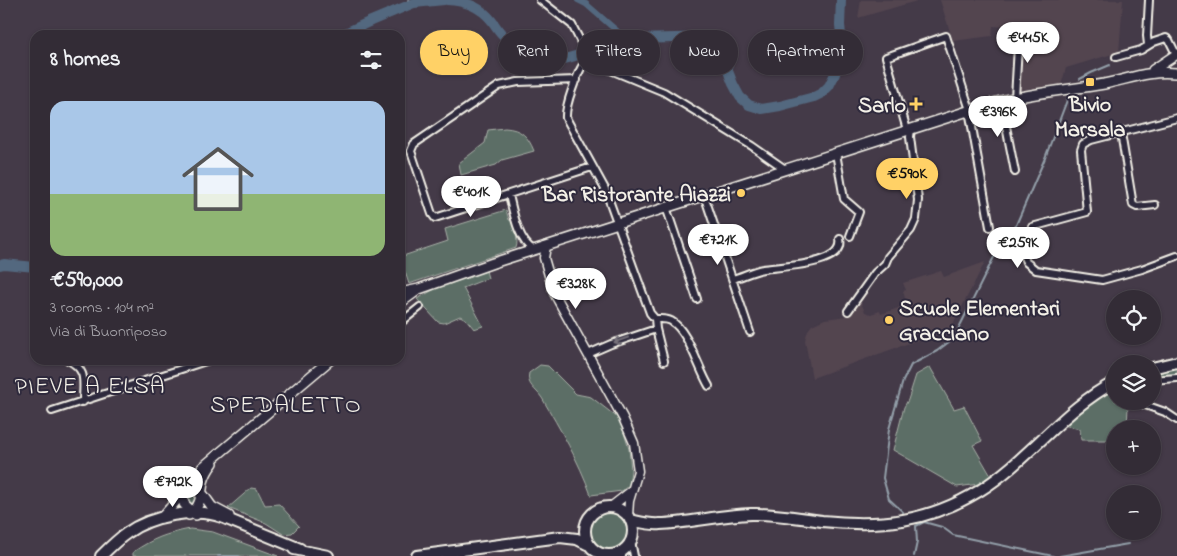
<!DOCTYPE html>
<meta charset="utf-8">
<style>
body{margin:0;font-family:"Indie Flower",sans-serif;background:#3b343e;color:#f1f3f6;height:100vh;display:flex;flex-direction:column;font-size:19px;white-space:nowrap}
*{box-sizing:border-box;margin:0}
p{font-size:16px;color:#a9a7ad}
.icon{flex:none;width:28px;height:28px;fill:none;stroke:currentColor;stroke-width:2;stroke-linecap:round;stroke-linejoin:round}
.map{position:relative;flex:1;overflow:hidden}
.details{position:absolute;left:30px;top:30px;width:375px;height:335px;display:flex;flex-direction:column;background:#332c36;border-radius:15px;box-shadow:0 1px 4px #0004,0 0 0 1px #4e4851}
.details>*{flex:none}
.guide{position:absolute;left:420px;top:30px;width:475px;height:45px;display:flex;gap:10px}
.controls{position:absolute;left:1106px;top:290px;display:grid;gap:10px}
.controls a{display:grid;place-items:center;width:55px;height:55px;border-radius:50%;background:#332c36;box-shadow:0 1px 4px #0004,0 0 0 1px #4e4851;font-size:25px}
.price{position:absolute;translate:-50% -42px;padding:0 11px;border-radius:18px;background:#fff;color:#222;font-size:16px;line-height:32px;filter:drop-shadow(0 1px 2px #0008)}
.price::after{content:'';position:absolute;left:50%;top:30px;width:15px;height:11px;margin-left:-8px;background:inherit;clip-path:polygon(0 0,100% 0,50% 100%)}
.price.current{background:#ffd166;color:#111}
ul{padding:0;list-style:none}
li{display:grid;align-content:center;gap:10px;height:265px;padding:0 20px}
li+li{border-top:1px solid #4e4851}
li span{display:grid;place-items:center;height:155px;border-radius:15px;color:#555}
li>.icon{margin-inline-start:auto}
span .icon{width:90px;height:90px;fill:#fffc;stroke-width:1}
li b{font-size:21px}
h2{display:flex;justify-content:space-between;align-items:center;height:60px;padding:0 20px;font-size:21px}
.tag{padding:0 18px;border-radius:22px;background:#332c36;box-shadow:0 1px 4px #0004,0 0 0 1px #4e4851;font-size:18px;line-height:45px}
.tag.current{background:#ffd166;color:#111}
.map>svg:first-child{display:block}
.built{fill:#534550}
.green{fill:#5c6e66;stroke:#a8b0a7}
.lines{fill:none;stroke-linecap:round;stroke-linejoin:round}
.stream{stroke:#939fa9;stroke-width:2}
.canal{stroke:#53687f;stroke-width:6}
.river{stroke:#53687f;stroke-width:10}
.minor-casing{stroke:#f4f1e8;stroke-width:10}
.tertiary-casing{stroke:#f4f1e8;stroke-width:11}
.secondary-casing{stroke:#f4f1e8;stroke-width:12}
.primary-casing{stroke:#f4f1e8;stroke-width:14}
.minor{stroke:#2f2a3d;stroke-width:6}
.tertiary{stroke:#2f2a3d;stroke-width:8}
.secondary{stroke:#2f2a3d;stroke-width:9}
.primary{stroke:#2f2a3d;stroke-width:10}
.oneway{stroke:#747079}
.poi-dot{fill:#ffd166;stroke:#2f2a3d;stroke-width:2}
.labels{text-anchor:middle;stroke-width:4;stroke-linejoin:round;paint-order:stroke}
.poi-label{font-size:22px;font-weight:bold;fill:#f4f1e8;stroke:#2f2a3d;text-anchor:end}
.neighbourhood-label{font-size:24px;letter-spacing:1px;fill:#f4f1e8;stroke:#2f2a3d}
</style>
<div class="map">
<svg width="1177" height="556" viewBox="0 0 1177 556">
<rect width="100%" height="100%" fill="#443a48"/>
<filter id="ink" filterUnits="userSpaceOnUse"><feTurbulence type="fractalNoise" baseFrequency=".02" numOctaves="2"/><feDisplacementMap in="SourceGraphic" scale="10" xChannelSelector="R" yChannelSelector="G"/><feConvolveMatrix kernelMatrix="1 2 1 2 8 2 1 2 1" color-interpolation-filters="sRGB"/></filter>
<g filter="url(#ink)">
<path class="built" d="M861,0H920L858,18Z
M940,0H1123L1119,52L1066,68L1061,85L1019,90L1022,28L993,26L992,36L953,41Z
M985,262L951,328L812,378L805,340L808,330L812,325L825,319L847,316L859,298L865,312L871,314L880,311L881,314L907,305L903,291L906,290L903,283L941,271L944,277Z"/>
<path class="green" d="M505,128C521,129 528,136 534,151L502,160L496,165L461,175L459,163L485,143L488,130Z
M506,210L509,220H511C514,228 519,240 516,248L409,284L400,257L448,241L445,229Z
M486,271L488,278L463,288L483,326L474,329L466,319L460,316L444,323L438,322L417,299L442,285Z
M540,365L548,366L576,394L591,397L618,418L623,430L629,449L631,470L629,485L622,491L591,495C579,461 560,429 542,398C536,389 526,385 529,373Z
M930,367L954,409L964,406L982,441L973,445L991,476L979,484L957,487L893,450L904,407L908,400L916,375Z
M1177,367V375L1153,376V372Z
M1115,388V401H1123L1128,406L1127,429H1115V440H1081L1080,429L1063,425L1091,402Z
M200,474V485L193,507L184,500V497Z
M251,488L257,489L265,505L279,504L299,526L292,533L283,534L266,523L228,508Z
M588 531a21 21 0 1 1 42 0a21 21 0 1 1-42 0Z
M190,529L213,532L278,556H133V552C154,538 165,534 190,529Z"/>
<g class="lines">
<path class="stream" d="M408,0L414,3
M1080,79L1091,73L1110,65
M1013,232L1045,158L1069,95
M903,512L889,499L883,478L889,429L903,381L911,365L937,351L954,338L993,259L1005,240
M218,556H239
M914,556L917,542L916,526L924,522L942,527L953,535L1053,556
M1060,556L1128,544"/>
<path class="canal" d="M578,0L586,4L617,31"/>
<path class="river" d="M447,0C465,1 480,6 492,21C496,26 499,32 504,36C512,41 521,43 529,48C536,54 542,61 551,63L634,39L716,37L720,39L728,54V71L733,84L740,97L749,105L762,109L780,106L814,97L822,93L829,86L835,74L839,59L842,45L840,25L841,0
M341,35L371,21L414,3L444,0
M0,265L4,264L35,267"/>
<defs>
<path id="minor" d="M540,0L572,25L591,62
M1148,45L1147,36L1149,0
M1116,57L1141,50L1154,42L1166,38L1169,40L1176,54
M591,62L584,63C577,74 565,105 566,118L605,189L650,313L655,319L656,329L664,361
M591,62L664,92L752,146L785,169
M577,80L518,82L499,86L414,144L411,151L432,214L435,218L592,167
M1015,98L1019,29
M1001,101L1015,172
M969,110L990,227
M1177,118L1091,140L1083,144L1081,150L1087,212L1032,227L1022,252L1026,262L1036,270L1102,280L1142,269L1177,256
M907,130L886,57L946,36L970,110
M1121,133L1133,205L1137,207L1155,205
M836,153L844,199L859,212L850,236
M509,195C513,211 518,242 534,250
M704,195L750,332
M666,207L697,299
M733,279C743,276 753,271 763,269C779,266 846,266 840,239
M848,311L875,273L885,264L888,257L911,230L916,219L918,200L910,137L911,129
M655,319C660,319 666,318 671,321C688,330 699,370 709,386
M400,323L420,307
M588,354L611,344L656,329
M68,360C88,370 83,382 83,402
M1152,380L1177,378
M1134,401L1165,412L1177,420
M52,411L209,360
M631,541L634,556
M617,554L622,556"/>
<path id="tertiary" d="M546,246L544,258L554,293L623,418L634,443L638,471L629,501L628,516
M612,506L630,492"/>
<path id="secondary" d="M1153,70L1177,54
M400,293L419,289L493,263L993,103C1029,93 1067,90 1104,84C1129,79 1150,70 1176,73
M400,303L415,292
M183,492L184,504L196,515
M202,493L212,507L229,516
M189,515C201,507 201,495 203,482C205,475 209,468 213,463
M161,518C177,503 188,483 203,467L330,360"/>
<path id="primary" d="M1152,368L1177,362
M585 531a24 24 0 1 1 48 0a24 24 0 1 1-48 0Z
M630,520C640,522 650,525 660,524C690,523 720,515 751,514C775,513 798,518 822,521C881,527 928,522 979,491C1029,460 1063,409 1115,382
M294,549L328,556
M101,556C109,548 118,539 127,533C150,516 196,507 222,517L300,549
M417,556L560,537L577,539L587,544"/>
</defs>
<use href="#minor" class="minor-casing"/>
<use href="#tertiary" class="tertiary-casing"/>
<use href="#secondary" class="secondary-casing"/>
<use href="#primary" class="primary-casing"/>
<use href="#minor" class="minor"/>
<use href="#tertiary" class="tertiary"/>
<use href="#secondary" class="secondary"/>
<use href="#primary" class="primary"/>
</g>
<defs><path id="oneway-shaft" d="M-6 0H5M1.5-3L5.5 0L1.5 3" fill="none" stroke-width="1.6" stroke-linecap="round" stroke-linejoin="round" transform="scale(1.25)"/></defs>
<use class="oneway" href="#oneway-shaft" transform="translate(621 340) rotate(161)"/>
</g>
<g class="poi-dot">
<rect x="1085" y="77" width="10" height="10" rx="2.5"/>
<path d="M913.5 96.5h5v5h5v5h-5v5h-5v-5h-5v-5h5z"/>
<circle cx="741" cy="193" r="5"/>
<circle cx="889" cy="320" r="5"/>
</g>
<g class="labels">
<g class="poi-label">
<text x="1090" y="111" text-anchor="middle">Bivio<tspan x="1090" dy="25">Marsala</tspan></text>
<text x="906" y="112">Sarlo</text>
<text x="731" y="201">Bar Ristorante Aiazzi</text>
<text x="899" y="315" text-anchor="start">Scuole Elementari<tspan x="899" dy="25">Gracciano</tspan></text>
</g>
<g class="neighbourhood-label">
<text x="90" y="393">PIEVE A ELSA</text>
<text x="286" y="412">SPEDALETTO</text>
</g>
</g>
</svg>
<div class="controls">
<a><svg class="icon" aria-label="locate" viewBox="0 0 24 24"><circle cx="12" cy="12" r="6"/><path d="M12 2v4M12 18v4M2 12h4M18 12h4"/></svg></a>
<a><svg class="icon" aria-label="layers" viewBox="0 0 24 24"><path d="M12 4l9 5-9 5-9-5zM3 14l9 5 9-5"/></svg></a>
<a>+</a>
<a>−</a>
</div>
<b class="price" style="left:1028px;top:64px">€445K</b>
<b class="price" style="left:998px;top:138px">€396K</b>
<b class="price current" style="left:907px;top:200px">€590K</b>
<b class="price" style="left:471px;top:218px">€401K</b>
<b class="price" style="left:718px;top:266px">€721K</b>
<b class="price" style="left:1018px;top:269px">€259K</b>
<b class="price" style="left:576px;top:310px">€328K</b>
<b class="price" style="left:173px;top:508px">€792K</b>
<div class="guide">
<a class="tag current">Buy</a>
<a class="tag">Rent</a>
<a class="tag">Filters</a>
<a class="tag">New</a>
<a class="tag">Apartment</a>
</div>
<section class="details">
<h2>8 homes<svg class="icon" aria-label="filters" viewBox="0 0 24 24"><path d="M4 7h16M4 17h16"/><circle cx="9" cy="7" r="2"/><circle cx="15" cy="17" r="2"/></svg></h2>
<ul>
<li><span style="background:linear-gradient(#a9c7e8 60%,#8fb573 0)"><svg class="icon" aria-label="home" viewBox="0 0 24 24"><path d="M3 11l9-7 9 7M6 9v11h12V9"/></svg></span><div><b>€590,000</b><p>3 rooms · 104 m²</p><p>Via di Buonriposo</p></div></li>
</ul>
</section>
</div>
